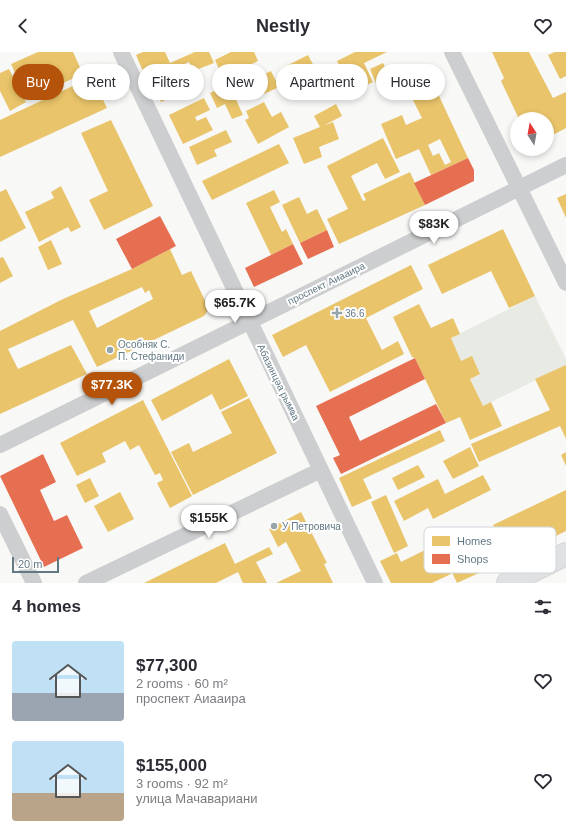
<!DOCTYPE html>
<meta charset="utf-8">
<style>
body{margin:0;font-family:Helvetica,sans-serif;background:#f2f2f3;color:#2b2b33;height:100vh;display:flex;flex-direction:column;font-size:15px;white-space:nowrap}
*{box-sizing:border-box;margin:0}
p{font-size:13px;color:#7c7c81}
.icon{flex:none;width:22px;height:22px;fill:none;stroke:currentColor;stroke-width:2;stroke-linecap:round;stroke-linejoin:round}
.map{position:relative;height:531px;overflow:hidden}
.side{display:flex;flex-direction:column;background:#fff;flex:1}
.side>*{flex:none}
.hud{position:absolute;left:12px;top:12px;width:542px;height:36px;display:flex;gap:8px}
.needle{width:26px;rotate:349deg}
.buttons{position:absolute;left:510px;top:60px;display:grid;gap:8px}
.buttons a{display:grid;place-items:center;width:44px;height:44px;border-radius:50%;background:#fff;box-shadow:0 2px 6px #0003;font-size:20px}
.scale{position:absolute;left:12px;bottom:10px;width:47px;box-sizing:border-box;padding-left:4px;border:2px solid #627984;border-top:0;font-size:11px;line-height:14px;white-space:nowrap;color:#627984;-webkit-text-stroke:3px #fff;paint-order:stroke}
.price{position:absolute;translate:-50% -34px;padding:0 9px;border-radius:14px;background:#fff;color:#222;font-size:13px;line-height:26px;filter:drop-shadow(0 1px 2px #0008)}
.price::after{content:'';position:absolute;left:50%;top:24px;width:12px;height:9px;margin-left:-6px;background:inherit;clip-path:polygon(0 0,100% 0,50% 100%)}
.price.active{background:#b45309;color:#fff}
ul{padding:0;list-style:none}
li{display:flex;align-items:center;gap:12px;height:100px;padding:0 12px}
li span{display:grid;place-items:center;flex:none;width:112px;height:80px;border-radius:4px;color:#555}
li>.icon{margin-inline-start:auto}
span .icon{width:48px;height:48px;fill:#fffc;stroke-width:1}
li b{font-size:17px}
h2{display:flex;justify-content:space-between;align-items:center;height:48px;padding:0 12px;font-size:17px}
.tag{padding:0 14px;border-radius:18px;background:#fff;box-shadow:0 2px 6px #0003;font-size:14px;line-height:36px}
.tag.active{background:#b45309;color:#fff}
header{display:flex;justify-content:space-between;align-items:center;height:52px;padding:0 12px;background:#fff;font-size:18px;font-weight:700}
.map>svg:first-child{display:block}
.green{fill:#e8eae4}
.homes{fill:#e9c46a;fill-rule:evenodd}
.shops{fill:#e76f51}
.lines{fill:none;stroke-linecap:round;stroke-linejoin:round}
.secondary-casing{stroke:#d5d6d7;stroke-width:24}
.street{stroke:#cdcecf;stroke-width:16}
.secondary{stroke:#e0e1e2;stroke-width:22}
.poi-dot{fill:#96a5ac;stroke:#fff;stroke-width:1.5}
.labels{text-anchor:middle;stroke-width:4;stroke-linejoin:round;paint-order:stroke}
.street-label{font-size:10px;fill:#627984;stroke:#fff}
.poi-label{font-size:10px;fill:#627984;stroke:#fff;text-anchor:start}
.key{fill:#fff;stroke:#d0d7da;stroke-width:1}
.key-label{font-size:11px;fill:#627984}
</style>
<header><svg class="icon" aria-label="back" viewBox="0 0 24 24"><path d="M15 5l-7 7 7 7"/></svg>Nestly<svg class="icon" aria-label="heart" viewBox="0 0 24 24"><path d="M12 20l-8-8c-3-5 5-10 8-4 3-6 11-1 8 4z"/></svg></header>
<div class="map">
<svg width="566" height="531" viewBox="0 0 566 531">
<rect width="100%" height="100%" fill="#f8f8f7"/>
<path class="green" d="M535,244L566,307V313L483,354L470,327L480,322L472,305L461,309L451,286Z"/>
<path class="homes" d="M38,0H73L83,22L61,32L56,21L22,36L11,12Z
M143,0H165L170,11L195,0H209L214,11L193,19L189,10L168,20L179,42L161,50L152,29L148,31L136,3Z
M231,0H254L258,9L223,26L215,8Z
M355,0H387L364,11L373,30L352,40L337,9Z
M492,0H529L553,46L566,40V76L547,86V67H519L501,29L504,26Z
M555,0H566V24L560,27L548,3Z
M308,3L325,35L300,47L284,15Z
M383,11L391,28L377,34L370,17Z
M9,17L26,50L10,59L0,39V21Z
M271,19L279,35L262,43L254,27Z
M92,25L107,56L0,105V68Z
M432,29L468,106L431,123L419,97L396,107L381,72L402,63L406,73L422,66L409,40ZM440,87L451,110L445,113L439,101L433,104L428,93Z
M229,32L243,63L232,67L225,52L217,56L210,41Z
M204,46L210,58L195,65L197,69L206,65L213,78L183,92L169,63Z
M264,50L272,65L281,60L289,75L258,92L245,68L249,66L246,59Z
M336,52L342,64L323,74L333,70L339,87L319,95L322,105L304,112L293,86L320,75L314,64Z
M111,68L153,154L104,178L89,148L108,139L81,81Z
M226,78L232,90L214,98L217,104L197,113L189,95Z
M383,86L400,120L385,127L377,111L351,124L363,149L366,148L363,142L410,120L425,153L339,192L327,167L348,157L327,114Z
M279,92L289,111L212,148L202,129Z
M61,134L81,175L71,180L68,175L39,190L25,160L54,146L51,140Z
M6,137L26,176L0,190V140Z
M274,138L280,150L270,155L282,180L286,177L293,192L271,203L246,151Z
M566,142V166L557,146Z
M299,145L307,162L317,157L327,178L300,191L282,153Z
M503,177L535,244L509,256L491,219L442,242L428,213Z
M51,188L62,212L48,218L38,195Z
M170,197L182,223L191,219L207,253V260L204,264L97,315L73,268L8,297L18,317L71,293L87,322L0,362V279L63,247L132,217ZM142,235L145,241L149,238L153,247L97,276L89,259Z
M3,205L13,224L0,231V206Z
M411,213L423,237L366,266L382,298L398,289L404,302L330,340L306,293L283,305L272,283Z
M419,252L431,276L453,266L460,282L451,286L461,309L472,304L480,322L470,327L483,354L491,350L502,374L470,388L460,365L446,371L415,306L412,305L393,265Z
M229,307L248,344L220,358L212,342L162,369L151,348Z
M566,313V387L560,374L479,410L471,392L550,358L535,327Z
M249,346L277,401L193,443L171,400L189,391L193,400L232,381L221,360Z
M143,348L192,444L170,456L157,431L163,428L160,421L155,423L139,393L130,398L125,389L102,401L106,410L77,424L60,391Z
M440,378L445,389L363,427L372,446L352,455L339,426Z
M470,395L479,414L453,427L443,409Z
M566,400V414L561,403Z
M418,413L425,425L398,438L392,426Z
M483,423L491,438L433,467L428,456L404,469L394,449L438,427L445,442Z
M90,426L99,444L85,451L76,433Z
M566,438V479L509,507L493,473Z
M120,440L134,467L108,480L94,454Z
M386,443L408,494L394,501L371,450Z
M301,460L327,511L324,512L333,531H276L301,519L286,490L278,495L269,477Z
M479,486L492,515L457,531L443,502Z
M225,491L235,512L269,495L273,502L256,510L267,531H243L238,520L216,531H144Z
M437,492L451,522L432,531H391L380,509L397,501L401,510Z"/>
<path class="shops" d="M468,106L474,118V129L425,153L414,131Z
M160,164L176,194L132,217L116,187Z
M327,178L334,195L308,207L300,191Z
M293,192L303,212L254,235L245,216Z
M415,306L425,327L349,365L360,389L436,352L446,371L341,422L333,406L340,403L316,354Z
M43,402L56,430L40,438L54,469L67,463L83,496L44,515L0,424Z"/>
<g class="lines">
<defs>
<path id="secondary" d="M508,531L566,502"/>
</defs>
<use href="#secondary" class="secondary-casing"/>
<path class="street" d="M121,0L375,531
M452,0L566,231
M0,393L566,113
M0,462L34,531
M86,531L321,418"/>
<use href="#secondary" class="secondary"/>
</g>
<g class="poi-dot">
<path d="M335 255h4v4h4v4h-4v4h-4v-4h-4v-4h4z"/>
<circle cx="110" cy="298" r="4"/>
<circle cx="274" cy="474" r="4"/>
</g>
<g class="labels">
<g class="street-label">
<text transform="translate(326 231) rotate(-26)" y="4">проспект Аиааира</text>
<text transform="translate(279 330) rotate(64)" y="4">Абазинцәа рымҩа</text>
</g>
<g class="poi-label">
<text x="345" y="265">36.6</text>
<text x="118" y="296">Особняк С.<tspan x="118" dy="12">П. Стефаниди</tspan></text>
<text x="282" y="478">У Петровича</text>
</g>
</g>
<rect x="424" y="475" width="132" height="46" rx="6" class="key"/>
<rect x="432" y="484" width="18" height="10" fill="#e9c46a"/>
<rect x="432" y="502" width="18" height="10" fill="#e76f51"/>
<g class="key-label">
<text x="457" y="493">Homes</text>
<text x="457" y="511">Shops</text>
</g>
</svg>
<div class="buttons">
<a><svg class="needle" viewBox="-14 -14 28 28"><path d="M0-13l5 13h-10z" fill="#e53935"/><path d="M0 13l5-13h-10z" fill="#7c7c81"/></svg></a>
</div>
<div class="scale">20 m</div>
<b class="price" style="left:434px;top:193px">$83K</b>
<b class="price" style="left:235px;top:272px">$65.7K</b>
<b class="price active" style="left:112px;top:354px">$77.3K</b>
<b class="price" style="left:209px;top:487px">$155K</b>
<div class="hud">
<a class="tag active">Buy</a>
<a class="tag">Rent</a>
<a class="tag">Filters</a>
<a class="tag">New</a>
<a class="tag">Apartment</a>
<a class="tag">House</a>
</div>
</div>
<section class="side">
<h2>4 homes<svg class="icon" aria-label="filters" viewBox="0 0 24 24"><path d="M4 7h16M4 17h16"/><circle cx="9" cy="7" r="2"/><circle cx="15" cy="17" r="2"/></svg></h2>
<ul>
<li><span style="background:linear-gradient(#bfe0f5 65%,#9aa5b1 0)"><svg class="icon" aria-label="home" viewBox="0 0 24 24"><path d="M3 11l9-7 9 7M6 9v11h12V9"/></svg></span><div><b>$77,300</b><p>2 rooms · 60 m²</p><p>проспект Аиааира</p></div><svg class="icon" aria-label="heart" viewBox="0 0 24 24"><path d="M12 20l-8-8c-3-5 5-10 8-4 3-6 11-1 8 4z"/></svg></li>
<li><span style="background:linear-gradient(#bfe0f5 65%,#b9a48a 0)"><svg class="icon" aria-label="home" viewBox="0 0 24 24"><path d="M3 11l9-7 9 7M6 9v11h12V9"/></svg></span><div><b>$155,000</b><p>3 rooms · 92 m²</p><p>улица Мачавариани</p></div><svg class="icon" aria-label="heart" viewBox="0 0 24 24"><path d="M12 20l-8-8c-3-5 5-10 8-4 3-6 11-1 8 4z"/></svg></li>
</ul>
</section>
